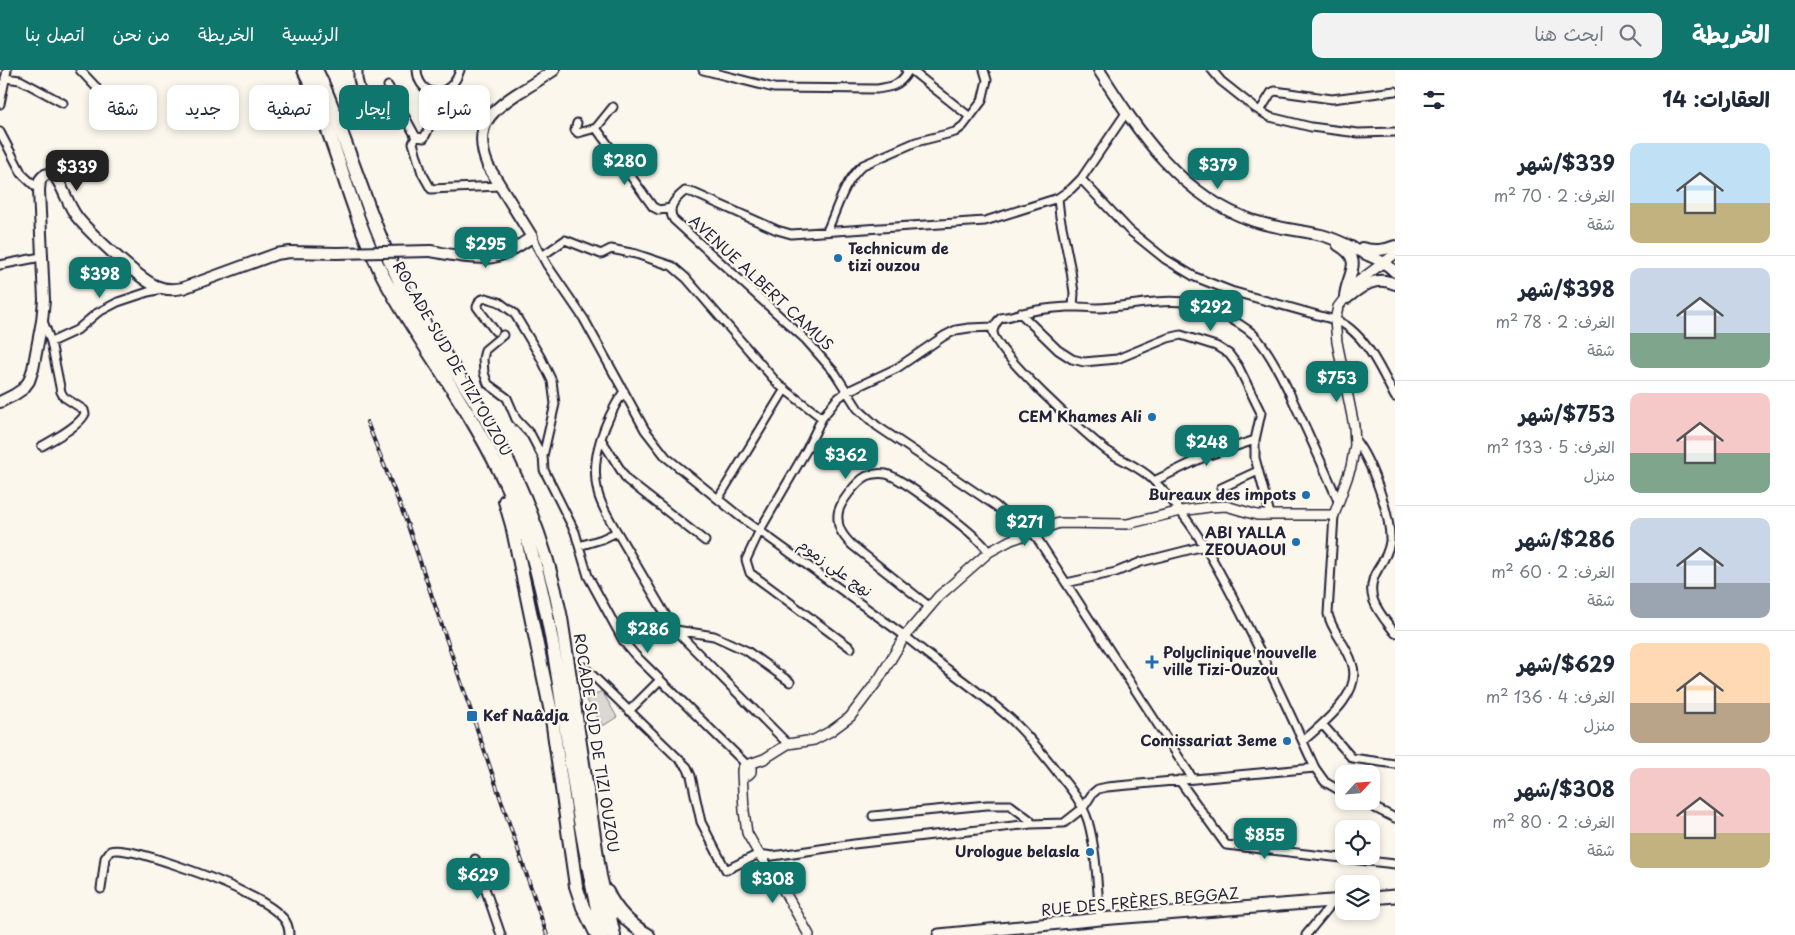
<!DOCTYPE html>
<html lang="ar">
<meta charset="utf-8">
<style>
body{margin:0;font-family:"Playpen Sans","Playpen Sans Arabic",sans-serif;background:#f2f2f3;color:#1f2937;direction:rtl;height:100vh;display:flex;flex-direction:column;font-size:19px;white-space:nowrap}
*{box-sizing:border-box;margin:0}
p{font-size:16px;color:#747a83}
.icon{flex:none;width:28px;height:28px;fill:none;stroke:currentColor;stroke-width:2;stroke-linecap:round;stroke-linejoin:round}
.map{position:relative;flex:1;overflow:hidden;direction:ltr}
.side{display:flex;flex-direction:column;background:#fff;width:400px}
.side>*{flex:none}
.guide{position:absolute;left:15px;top:15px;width:475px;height:45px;direction:rtl;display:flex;gap:10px}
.needle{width:32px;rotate:64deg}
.tools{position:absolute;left:1335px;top:695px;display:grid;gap:10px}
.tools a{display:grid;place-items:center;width:45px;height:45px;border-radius:10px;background:#fff;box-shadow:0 2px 8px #0003;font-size:25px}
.price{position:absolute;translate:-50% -42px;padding:0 11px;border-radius:10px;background:#0f766e;color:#fff;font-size:16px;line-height:32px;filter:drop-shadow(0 1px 2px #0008)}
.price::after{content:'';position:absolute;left:50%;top:30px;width:15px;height:11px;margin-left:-8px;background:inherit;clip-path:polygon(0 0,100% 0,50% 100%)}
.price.on{background:#222;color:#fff}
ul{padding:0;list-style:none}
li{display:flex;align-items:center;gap:15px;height:125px;padding:0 25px}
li+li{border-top:1px solid #e0e1e3}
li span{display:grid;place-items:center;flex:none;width:140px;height:100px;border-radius:10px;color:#555}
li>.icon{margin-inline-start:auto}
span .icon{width:60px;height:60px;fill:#fffc;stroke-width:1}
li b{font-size:21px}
h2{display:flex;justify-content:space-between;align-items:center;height:60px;padding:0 25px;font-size:21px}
.chip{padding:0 18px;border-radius:10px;background:#fff;box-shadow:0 2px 8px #0003;font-size:18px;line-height:45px}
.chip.on{background:#0f766e;color:#fff}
header{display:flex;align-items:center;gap:30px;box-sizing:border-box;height:70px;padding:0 25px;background:#0f766e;color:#fff}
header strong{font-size:24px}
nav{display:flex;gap:28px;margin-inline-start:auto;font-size:18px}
.search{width:350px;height:45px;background:#f2f2f3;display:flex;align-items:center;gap:12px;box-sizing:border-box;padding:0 18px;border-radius:10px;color:#747a83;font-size:19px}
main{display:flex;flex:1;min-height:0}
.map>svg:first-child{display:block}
.green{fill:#dbd8d3;stroke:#7e7d87}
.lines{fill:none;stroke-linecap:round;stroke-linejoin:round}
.minor-casing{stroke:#22223b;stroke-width:11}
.tertiary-casing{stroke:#22223b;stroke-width:12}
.secondary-casing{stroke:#22223b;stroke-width:14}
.primary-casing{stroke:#22223b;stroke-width:15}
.motorway-casing{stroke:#22223b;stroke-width:16}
.minor{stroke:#fbf7ec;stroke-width:7}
.tertiary{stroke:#fbf7ec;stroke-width:9}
.secondary{stroke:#fbf7ec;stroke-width:10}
.primary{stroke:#fbf7ec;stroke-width:11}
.motorway{stroke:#fbf7ec;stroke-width:12}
.rail-casing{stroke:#22223b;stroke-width:4}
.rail{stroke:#fbf7ec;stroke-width:2;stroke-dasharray:5.5;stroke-linecap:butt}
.secondary-bridge-casing{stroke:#22223b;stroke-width:14;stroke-linecap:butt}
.secondary-bridge{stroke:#fbf7ec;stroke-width:10}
.poi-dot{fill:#1f6fb2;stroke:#fbf7ec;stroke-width:2}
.labels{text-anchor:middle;stroke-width:4.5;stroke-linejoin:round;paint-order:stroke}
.poi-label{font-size:15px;font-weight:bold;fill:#22223b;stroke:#fbf7ec;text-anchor:end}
.street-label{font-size:15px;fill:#22223b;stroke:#fbf7ec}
</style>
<header>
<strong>الخريطة</strong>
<div class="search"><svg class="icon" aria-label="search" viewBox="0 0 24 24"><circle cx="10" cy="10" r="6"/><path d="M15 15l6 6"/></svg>ابحث هنا</div>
<nav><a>الرئيسية</a><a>الخريطة</a><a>من نحن</a><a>اتصل بنا</a></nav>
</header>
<main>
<section class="side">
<h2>العقارات: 14<svg class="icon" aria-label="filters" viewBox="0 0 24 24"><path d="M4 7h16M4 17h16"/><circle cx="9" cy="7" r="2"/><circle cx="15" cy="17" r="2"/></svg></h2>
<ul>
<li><span style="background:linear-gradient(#bfe0f5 60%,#c2b280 0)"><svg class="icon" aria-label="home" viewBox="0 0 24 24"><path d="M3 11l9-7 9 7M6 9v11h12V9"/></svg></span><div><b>$339/شهر</b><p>الغرف: 2 · 70 m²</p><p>شقة</p></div></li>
<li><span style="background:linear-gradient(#c9d6e8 65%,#7fa58c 0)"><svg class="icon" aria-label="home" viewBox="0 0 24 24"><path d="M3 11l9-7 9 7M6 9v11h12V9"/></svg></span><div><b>$398/شهر</b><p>الغرف: 2 · 78 m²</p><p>شقة</p></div></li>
<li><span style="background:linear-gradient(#f6c9c9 60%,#7fa58c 0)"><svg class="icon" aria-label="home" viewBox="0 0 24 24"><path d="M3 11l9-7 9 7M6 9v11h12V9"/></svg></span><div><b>$753/شهر</b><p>الغرف: 5 · 133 m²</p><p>منزل</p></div></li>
<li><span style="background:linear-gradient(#c9d6e8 65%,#9aa5b1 0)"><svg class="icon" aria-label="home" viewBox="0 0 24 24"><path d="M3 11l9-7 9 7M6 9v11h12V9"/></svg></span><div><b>$286/شهر</b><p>الغرف: 2 · 60 m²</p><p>شقة</p></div></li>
<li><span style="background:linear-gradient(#ffd9b3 60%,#b9a48a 0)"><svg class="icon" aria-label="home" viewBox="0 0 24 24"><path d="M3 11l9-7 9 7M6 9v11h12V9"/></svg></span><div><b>$629/شهر</b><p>الغرف: 4 · 136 m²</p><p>منزل</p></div></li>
<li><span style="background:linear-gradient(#f6c9c9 65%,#c2b280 0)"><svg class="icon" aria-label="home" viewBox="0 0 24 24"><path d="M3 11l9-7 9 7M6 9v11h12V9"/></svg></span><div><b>$308/شهر</b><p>الغرف: 2 · 80 m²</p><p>شقة</p></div></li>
</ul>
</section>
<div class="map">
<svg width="1395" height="865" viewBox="0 0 1395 865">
<rect width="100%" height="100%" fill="#fbf7ec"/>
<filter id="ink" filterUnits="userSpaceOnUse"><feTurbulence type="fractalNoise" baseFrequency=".02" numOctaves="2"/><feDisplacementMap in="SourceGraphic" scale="10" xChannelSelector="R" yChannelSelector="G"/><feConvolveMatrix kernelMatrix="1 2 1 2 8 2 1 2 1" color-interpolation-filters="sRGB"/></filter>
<g filter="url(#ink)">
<path class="green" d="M602,621L617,647L603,656L586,629Z"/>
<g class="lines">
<defs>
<path id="minor" d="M80,0L96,17
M358,0V9L361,21
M417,0C419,29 451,30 460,0
M703,0L774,18L877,19C891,17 899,16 907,3L906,0
M911,0L970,47
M1212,0L1221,11L1255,38L1270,47L1311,57L1358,63L1395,62
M5,8L20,10L63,33
M388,16L416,67
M434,23C430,38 433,54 424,68L416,67L413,73L422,103L431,119L500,116
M0,34L7,0
M1260,41L1271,23L1275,21L1332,29L1395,21
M577,53L575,60L578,63L596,58L613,37
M596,58L653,137L659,140L671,138
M0,62L22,104L39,120
M1081,109L1129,160L1165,189L1195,207L1231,221L1335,250C1364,260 1382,302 1395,327
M1058,128L1060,147L1071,201L1074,223L1073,237
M827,161C837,139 844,111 863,95L916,72L955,62L963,56L982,31L987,10L984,0
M532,167L547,195L584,249L645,360L666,387L739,446L905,566C940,596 979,620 1013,651C1029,667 1044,685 1058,703C1070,718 1082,732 1088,751C1097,782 1097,817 1100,849
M542,186L565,170L601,184L611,179L636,184L672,196L686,208L779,315L822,348
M0,195L41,187
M1020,243L1058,280L1072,289L1084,292L1117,289L1168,268L1181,265L1216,276L1229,284L1238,296L1261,343L1255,370V388L1270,444
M495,261L477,237L480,230L486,228L499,232L514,243L541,288L552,311L555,334L543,386L544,400L575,462L579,476L602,469L617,462C610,450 601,436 598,423C589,388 605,350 624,321
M503,265L485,280L483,289L484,303L488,314L507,328L516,349L531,365L542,386
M51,272L77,260L97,243L118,232L148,222L162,219
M601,369L627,410L705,471
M1355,370C1371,390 1391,445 1390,471C1389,481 1384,490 1378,499C1362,525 1379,542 1395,563
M42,376C54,369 78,357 85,344L84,340L64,327L61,322L51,272L43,251
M1154,411L1206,386L1255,370
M1221,418L1258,401
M718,429L785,319
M617,462L668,549L679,564L788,674
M1033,462L1193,709
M1022,466L1009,448L996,436L877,356L858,339L835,303L806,270L674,150C666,138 675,129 685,121L694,123L777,160L791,164L985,151L1058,128L1071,119L1081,109L1126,43
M579,476L588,506L624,572L635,585L747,695
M1066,513L1116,502L1141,492L1204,476
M930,537L852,475C843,466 837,458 838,445C838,434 857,411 867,406C872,404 880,403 886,404C901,407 962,455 976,468C981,472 985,477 989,482
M676,560L714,566L747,581L790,612
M851,578L750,503L746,490L760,460L807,379L822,348L837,329L846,322L897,298L944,266L956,260L969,258L994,257
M584,597L687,697L691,706L701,752L726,800L759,784L773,786L854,774L1031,754L1064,753L1083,738L1092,724L1098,719L1107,717L1315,698L1325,712L1344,723
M629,641L660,610
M1322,654L1352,688L1395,694
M1303,671C1323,653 1363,624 1352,593C1347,575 1332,562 1328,544L1334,445
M1315,698C1293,650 1271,602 1247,555C1221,503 1194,450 1152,409C1141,398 1123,391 1109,382C1090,369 992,280 993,261C994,257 997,251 1001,248C1004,247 1008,247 1011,246C1028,241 1048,238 1067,237C1077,236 1087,238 1097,238C1126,237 1155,229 1184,232C1205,234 1238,251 1253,264C1269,279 1286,315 1295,335C1310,367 1325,400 1339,433
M1179,710L1226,775L1395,794
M1361,731L1395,748
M873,746L987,735H1010L1030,750L1031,754
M475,789L501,865
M101,819L105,788L110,781C127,774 222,811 241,821C255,828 272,836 283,848C288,853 289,858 289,865
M1306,865L1334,831"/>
<path id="tertiary" d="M748,695L751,698V702L748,705L744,704L742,700L744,696L764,689L788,674L814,670L831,661L850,647L879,609L905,566L939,526L989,482L1011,470L1059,453L1127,454L1181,441L1209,437L1226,436L1257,445H1334L1351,397L1355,375L1354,356L1337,272L1335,250L1338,237L1356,213L1395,184
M742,702L744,741L747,763L759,784L783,819L809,865"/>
<path id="secondary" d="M1099,0C1138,62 1181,127 1254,151C1276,158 1298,160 1321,165C1338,169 1354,179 1370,186C1381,191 1386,193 1395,202
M1338,175C1366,191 1346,205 1345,227
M1362,178C1375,181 1383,181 1395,176
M430,181C449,184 474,190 493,187C508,184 520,175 532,167L488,96C473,59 487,43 518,23C530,16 542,8 554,0
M1347,228C1362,216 1376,205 1395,214
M0,332L14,325L23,319L29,311L33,299L42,251L44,230L39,120L40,110C44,104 49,102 55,106C64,119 68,135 77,147C89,162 139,209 156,216C165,220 173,220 183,218L276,184L290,182L337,183"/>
<path id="primary" d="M1371,828L1395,826
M939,865L1100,849L1344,830"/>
<path id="motorway" d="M304,0C335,66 349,139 382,204C405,249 434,288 460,331C489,377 516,428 531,481C550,544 558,609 568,673C577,738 588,801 603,865
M316,0C327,21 335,44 343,67C361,115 377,165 400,212C425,261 461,305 488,353C522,414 548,480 561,548L600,806L614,865
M505,431L512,455L551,642L576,816L583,837L597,865
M607,822C616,841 630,855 648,865"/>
</defs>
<use href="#minor" class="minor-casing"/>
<use href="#tertiary" class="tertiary-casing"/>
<use href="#secondary" class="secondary-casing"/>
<use href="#primary" class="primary-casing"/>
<use href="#motorway" class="motorway-casing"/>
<use href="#minor" class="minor"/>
<use href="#tertiary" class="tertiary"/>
<use href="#secondary" class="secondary"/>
<use href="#primary" class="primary"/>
<use href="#motorway" class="motorway"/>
<defs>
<path id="rail" d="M367,352L407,453L547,865"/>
</defs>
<use href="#rail" class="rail-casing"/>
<use href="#rail" class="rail"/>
<defs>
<path id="secondary-bridge" d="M337,183L430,181"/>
</defs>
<use href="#secondary-bridge" class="secondary-bridge-casing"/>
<use href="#secondary-bridge" class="secondary-bridge"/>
</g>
</g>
<g class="poi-dot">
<circle cx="838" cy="188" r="5"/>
<circle cx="1152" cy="347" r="5"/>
<circle cx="1306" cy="425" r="5"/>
<circle cx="1296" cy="472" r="5"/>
<path d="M1149.5 584.5h5v5h5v5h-5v5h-5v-5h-5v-5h5z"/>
<rect x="466" y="640" width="12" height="12" rx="2.5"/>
<circle cx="1287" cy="671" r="5"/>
<circle cx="1090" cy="782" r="5"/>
</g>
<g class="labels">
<g class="poi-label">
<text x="848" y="184" text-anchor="start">Technicum de<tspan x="848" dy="17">tizi ouzou</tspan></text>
<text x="1142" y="352">CEM Khames Ali</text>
<text x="1296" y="430">Bureaux des impots</text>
<text x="1286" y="468">ABI YALLA<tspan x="1286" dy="17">ZEOUAOUI</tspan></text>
<text x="1163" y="588" text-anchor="start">Polyclinique nouvelle<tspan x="1163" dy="17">ville Tizi-Ouzou</tspan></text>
<text x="483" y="651" text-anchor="start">Kef Naâdja</text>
<text x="1277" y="676">Comissariat 3eme</text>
<text x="1080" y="787">Urologue belasla</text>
</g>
<g class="street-label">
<text transform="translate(761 213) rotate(43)" y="5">AVENUE ALBERT CAMUS</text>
<text transform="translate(452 289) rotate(60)" y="5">ROCADE SUD DE TIZI OUZOU</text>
<text transform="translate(835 498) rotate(36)" y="5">نهج علي زموم</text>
<text transform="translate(596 673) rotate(81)" y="5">ROCADE SUD DE TIZI OUZOU</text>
<text transform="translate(1140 832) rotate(-5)" y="5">RUE DES FRÈRES BEGGAZ</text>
</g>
</g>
</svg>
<div class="tools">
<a><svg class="needle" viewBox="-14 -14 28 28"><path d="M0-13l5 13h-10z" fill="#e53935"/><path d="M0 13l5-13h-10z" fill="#747a83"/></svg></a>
<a><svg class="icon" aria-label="locate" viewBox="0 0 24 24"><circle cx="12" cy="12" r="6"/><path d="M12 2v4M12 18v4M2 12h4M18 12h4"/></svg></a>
<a><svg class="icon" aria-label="layers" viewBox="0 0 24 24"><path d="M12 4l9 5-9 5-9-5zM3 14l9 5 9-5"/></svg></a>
</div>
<b class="price" style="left:625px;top:116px">$280</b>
<b class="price" style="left:1218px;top:120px">$379</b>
<b class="price on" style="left:77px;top:122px">$339</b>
<b class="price" style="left:486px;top:199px">$295</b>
<b class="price" style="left:100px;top:229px">$398</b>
<b class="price" style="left:1211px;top:262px">$292</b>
<b class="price" style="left:1337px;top:333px">$753</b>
<b class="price" style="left:1207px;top:397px">$248</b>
<b class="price" style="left:846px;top:410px">$362</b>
<b class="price" style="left:1025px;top:477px">$271</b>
<b class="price" style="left:648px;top:584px">$286</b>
<b class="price" style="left:1265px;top:790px">$855</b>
<b class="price" style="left:478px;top:830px">$629</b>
<b class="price" style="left:773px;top:834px">$308</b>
<div class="guide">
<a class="chip">شراء</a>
<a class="chip on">إيجار</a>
<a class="chip">تصفية</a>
<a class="chip">جديد</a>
<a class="chip">شقة</a>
</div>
</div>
</main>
